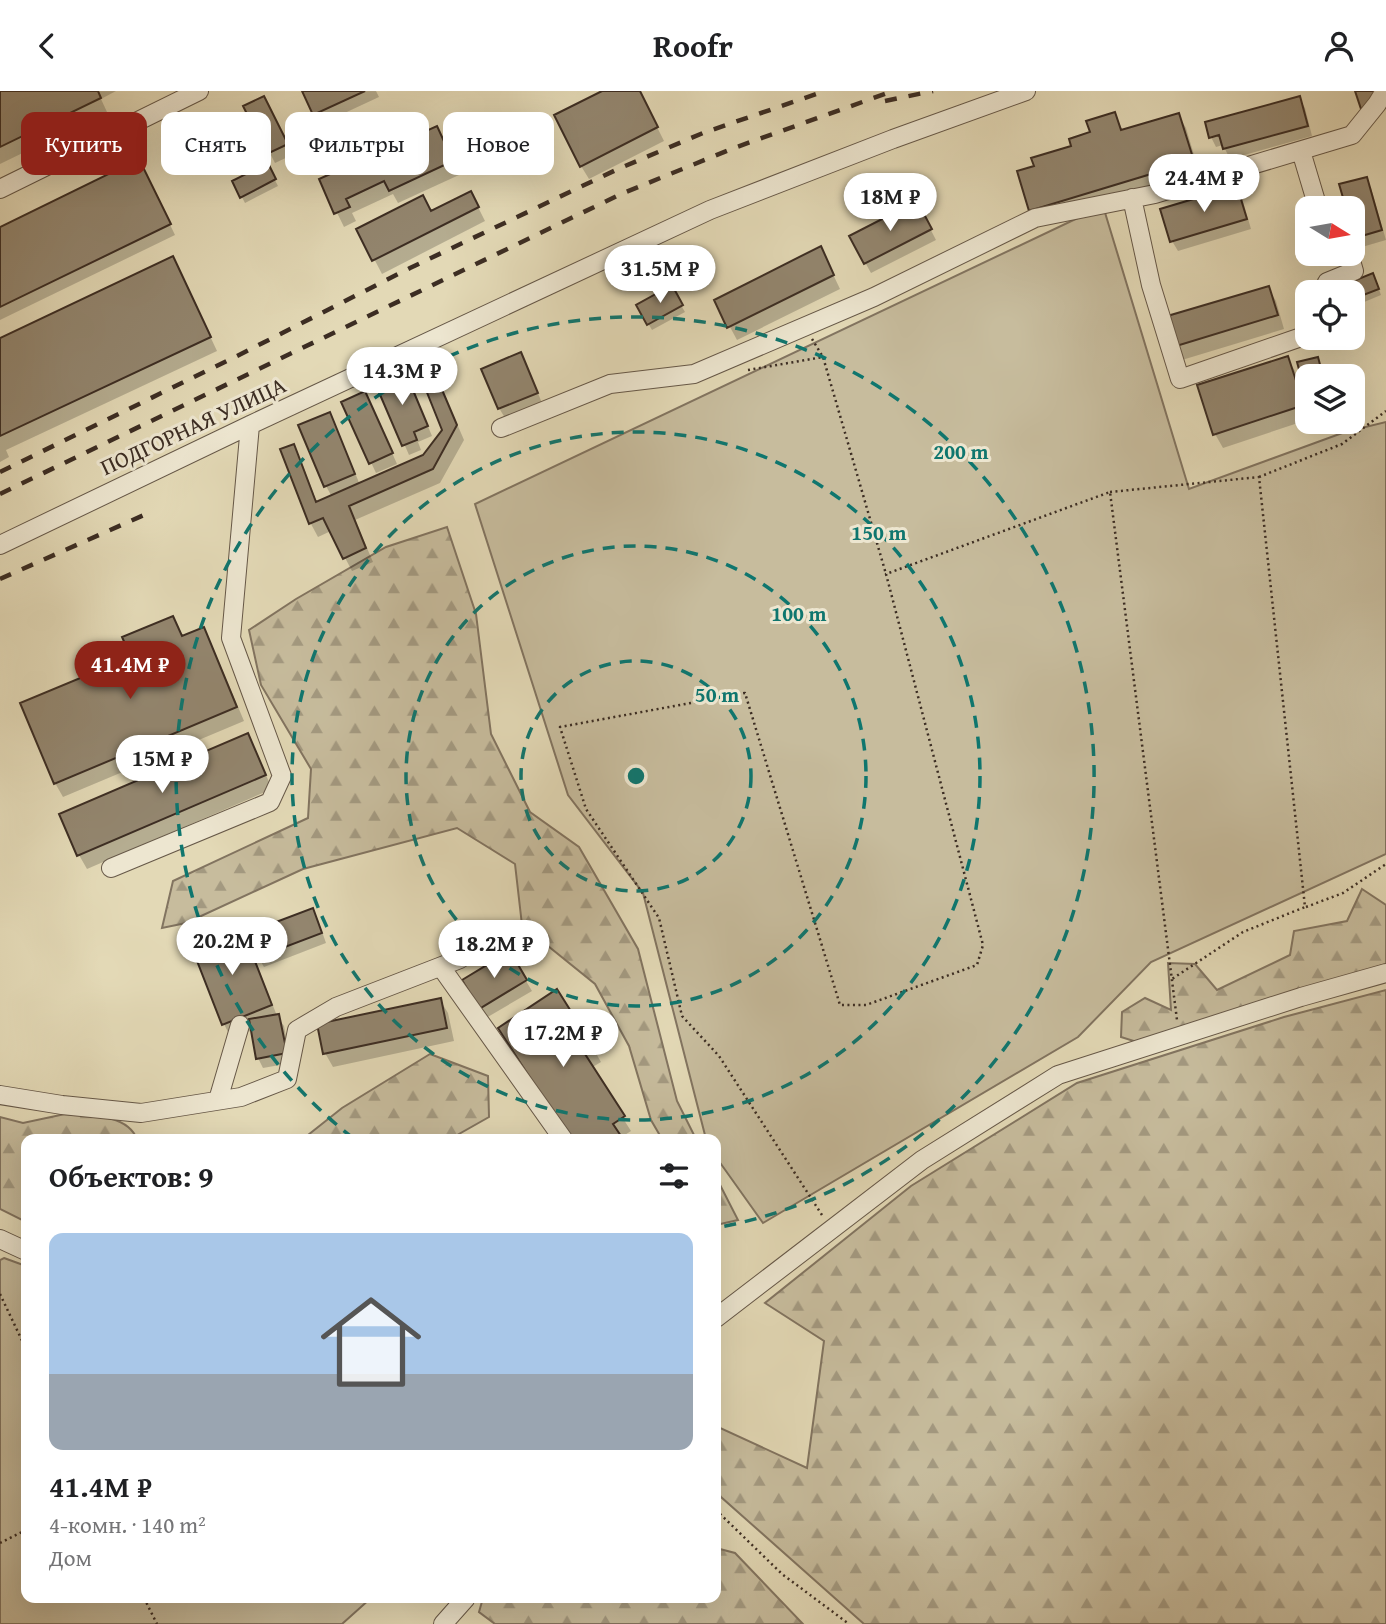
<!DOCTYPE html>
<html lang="ru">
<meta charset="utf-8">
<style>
body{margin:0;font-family:"Gentium Book Plus",serif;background:#f6f6f6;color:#202124;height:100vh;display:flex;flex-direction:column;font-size:26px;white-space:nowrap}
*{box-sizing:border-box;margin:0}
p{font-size:23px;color:#757577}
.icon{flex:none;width:38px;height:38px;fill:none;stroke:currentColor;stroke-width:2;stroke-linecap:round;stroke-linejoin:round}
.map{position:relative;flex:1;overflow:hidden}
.sheet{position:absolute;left:21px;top:1043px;width:700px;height:469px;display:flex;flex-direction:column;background:#fff;border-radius:14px;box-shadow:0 7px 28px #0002}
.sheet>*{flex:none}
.top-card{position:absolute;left:21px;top:21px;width:700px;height:63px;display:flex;gap:14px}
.needle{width:46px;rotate:101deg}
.tools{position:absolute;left:1295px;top:105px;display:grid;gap:14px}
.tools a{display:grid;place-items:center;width:70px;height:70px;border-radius:14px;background:#fff;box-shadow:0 7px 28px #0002;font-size:35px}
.price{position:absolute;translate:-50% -60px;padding:0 16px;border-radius:24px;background:#fff;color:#222;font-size:23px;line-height:46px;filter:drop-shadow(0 2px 4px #0008)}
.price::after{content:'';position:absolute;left:50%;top:42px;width:21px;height:16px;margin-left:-10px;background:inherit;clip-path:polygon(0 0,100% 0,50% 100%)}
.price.on{background:#8f2418;color:#fff}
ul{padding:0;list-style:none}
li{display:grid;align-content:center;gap:14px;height:371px;padding:0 28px}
li span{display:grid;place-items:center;height:217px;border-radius:14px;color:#555}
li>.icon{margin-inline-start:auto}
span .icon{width:126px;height:126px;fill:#fffc;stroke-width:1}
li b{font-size:30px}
h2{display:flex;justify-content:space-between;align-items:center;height:84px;padding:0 28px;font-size:30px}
.pill{padding:0 24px;border-radius:14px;background:#fff;box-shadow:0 7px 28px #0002;font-size:24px;line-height:63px}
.pill.on{background:#8f2418;color:#fff}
header{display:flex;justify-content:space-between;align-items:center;height:91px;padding:0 28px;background:#fff;font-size:32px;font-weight:700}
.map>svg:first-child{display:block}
.forest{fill:url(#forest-firs);stroke:#827460;stroke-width:2}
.garden{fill:#c7bc9d;stroke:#827460;stroke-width:2}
.shadow{fill:#0003}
.building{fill:#93866f;stroke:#3c2d23;stroke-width:2}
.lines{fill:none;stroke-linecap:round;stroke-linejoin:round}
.minor-casing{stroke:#665848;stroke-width:20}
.path{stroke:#3c2d23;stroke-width:2.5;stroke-dasharray:2 3.5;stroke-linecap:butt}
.minor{stroke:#ede6d0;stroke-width:18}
.rail{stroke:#3c2d23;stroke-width:4.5;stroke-dasharray:12 12;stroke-linecap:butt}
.ring{fill:none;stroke:#0f766e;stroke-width:3.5;stroke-dasharray:12 9}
.labels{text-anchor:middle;stroke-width:6;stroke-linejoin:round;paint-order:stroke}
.street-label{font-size:23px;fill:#3c2d23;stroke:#ede6d0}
.centre{fill:#0f766e;stroke:#ede6d0;stroke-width:3.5}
.ring-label{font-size:21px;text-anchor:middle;font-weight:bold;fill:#0f766e;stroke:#ede6d0;stroke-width:6;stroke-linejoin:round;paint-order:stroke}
</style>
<header><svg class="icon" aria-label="back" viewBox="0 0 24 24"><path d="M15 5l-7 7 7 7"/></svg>Roofr<svg class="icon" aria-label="person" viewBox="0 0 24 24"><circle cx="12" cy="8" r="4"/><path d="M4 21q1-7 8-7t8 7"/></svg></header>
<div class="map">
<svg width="1386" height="1533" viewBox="0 0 1386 1533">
<defs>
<pattern id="forest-firs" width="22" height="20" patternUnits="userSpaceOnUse" patternTransform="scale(1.75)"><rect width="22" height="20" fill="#c7bc9d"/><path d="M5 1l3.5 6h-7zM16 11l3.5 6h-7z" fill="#a39980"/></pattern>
</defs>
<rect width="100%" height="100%" fill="#e3d9b6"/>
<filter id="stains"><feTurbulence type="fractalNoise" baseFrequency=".00286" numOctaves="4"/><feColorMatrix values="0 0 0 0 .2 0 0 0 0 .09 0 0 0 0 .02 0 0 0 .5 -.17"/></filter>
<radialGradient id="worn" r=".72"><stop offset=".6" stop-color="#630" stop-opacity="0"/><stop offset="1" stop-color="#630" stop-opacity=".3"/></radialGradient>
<path class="forest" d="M447,436L476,523L491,643L530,721L579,756L638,858L677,1010L696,1048H662L651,1029L629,955L595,893L522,834L515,773L457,737L303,778L186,832L162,837L173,790L308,727L311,678L261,594L249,539L296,508L386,456Z
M1362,798L1386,814V873L1140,952L1121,946L1122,921L1145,907L1171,919L1168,872L1195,873L1217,899L1290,864L1294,840L1347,830Z
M1386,899V1533H864L721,1406L716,1398V1335L807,1377L824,1250L765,1212L911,1095L1077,992L1284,926Z
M430,963L488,985L489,1026L450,1048H303L342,1017Z
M65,1023C89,1025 126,1022 137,1048H26V1131L0,1118V1026L23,1032Z
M716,1086L738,1129L716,1134Z
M716,1457L735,1462L803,1533H495L479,1521L483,1507H716Z"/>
<path class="garden" d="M1103,115L1189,398L1345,341L1386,331V763L1151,871L1078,946L763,1132L716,1066V1048H706L643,802L568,704L475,413Z
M4,1167L26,1175V1507H371L342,1533H0V1169Z"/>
<path class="shadow" d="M0,0H116L101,8L107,21L0,73Z
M304,0H376L379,6L321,33Z
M606,0H639L664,50L589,88L581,75Z
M1299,7L1305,17L1312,45L1230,68L1223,54L1216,56L1211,46Z
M246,16L269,17L292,64L275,72Z
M1115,23L1123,40L1178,24L1186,37L1200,84L1038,133L1030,119L1036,77L1074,56Z
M224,26L244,66L230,74L209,34Z
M444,50L459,84L398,112L393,103L352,122L356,130L344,136L321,89Z
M267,74L278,95L245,112L234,91Z
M144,80L175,144L0,229V138Z
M1366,88L1371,97L1386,149L1362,156L1356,146L1353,134V117H1348L1341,95Z
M1236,97L1242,107L1251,138L1178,160L1172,150Z
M478,116L485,130L382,183L359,139L431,122Z
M922,122L936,149L871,182L851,146Z
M821,158L840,198L737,249L716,210Z
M180,181L217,260L6,359L9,366L0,371V249Z
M1376,190L1381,204L1357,214L1348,194Z
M671,197L685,221L652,239L638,215Z
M1268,197L1276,210L1284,238L1182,269L1174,256Z
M521,264L526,273L542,312L505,327L499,317Z
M1287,267L1295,280L1307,318V329L1223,357L1215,343Z
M428,271L436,284L464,349L440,392L355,429L373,471L352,480L331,440L318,446L311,433L282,359L293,355L301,369L317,412L332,406L326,395L329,323L335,333L360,394L425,366L444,339Z
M410,292L432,345L418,351L421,359L409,364L378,293Z
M343,312H370L397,373L376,382Z
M172,527L183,547L203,538L211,552L244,630L63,706L55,692L133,567Z
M248,644L255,658L272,698L87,778L79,764L62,724Z
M312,819L318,829L326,852L264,876L258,866Z
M242,840L249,853L277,925L284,935L291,972L263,977L258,967L253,939L231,947L224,933L194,858Z
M510,863L532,900L486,927L464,890Z
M440,909L448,922L454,950L333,976L325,962Z
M500,937L593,957L601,971L591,977L631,1040L620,1047L621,1048H570Z"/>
<path class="building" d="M0,0H98L101,7L0,56Z
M302,0H365L313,24Z
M602,0H640L658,36L580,76L554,24Z
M1355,0H1374L1377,13L1361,18Z
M264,5L288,53L267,63L243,15Z
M1300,5L1308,35L1223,58L1219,44L1209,47L1205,31Z
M1115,21L1121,39L1179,22L1194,70L1029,120L1017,80L1034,75L1031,67L1071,55L1069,48L1090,41L1086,30Z
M225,24L242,59L225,68L207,33Z
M437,35L453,70L389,100L384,90L346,108L350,116L334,123L319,88Z
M139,68L171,133L0,216V136Z
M268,72L276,88L240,107L232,90Z
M1367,86L1382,139L1355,147L1353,140V117H1346L1339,93Z
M1237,95L1247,128L1170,151L1160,118Z
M471,100L479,116L372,170L356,138L423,104L431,120Z
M917,110L932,138L864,173L849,145Z
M821,155L834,184L727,237L714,209Z
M173,165L211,246L0,345V247Z
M1373,182L1379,198L1353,208V201H1349L1346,193Z
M672,194L683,214L647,234L636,214Z
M1269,195L1278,224L1173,256L1164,226Z
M521,261L538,302L498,318L481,278Z
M1288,265L1304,314L1213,344L1197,294Z
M1318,266L1323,285H1307V300L1305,301L1297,271Z
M429,268L457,334L433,378L349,415L366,457L343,468L323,427L309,433L280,358L294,353L316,411L423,364L442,339L416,274Z
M405,280L428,335L414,341L417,349L402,355L375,292Z
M365,300L393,362L369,373L341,311Z
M330,321L355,383L324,396L298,334Z
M173,525L182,545L204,536L237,616L54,693L20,612L131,566L122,546Z
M248,642L266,684L77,765L59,723Z
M313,817L322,842L256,867L247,842Z
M242,837L272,914L222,934L192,857Z
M510,860L527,889L479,918L462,889Z
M557,898L594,957L585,963L625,1025L613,1033L623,1048H569L498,937Z
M441,907L447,937L323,963L317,933Z
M279,923L287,962L256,968L249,928Z"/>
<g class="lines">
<defs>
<path id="minor" d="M1301,60L1318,117
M0,98L199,0
M1132,107L1151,194L1180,288L1307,244
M1332,201L1327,191L1354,180L1349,163
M501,337L610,293L694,283L874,206L1035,127L1155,103L1352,44L1377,13L1385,0
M0,454L250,334L710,119L893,48L1026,0
M111,777L270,711L282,685L231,547L250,334
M441,876L563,1048
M0,1004L62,1014L141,1022L241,1006L287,988L297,939L336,916L460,868
M218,1009L240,934
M0,1148L26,1160
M716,1227L922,1069L1058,984L1301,906L1386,882
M443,1533L466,1507"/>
</defs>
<use href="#minor" class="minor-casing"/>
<path class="path" d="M812,248L823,266
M748,279L823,266L886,483
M1259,386L1342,353L1386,320
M1110,401L1259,386L1305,816L1243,841L1172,888
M1306,816L1343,802L1386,773
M822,1124L719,965L682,925L659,827L586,718L560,636L745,602L840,914H866L977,874L983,854L886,483L1110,401L1177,929
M0,1203L26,1258
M716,1419L782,1483L849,1533
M0,1452L26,1439
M144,1507L157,1533"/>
<use href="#minor" class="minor"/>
<path class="rail" d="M885,10L933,0
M0,381L241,263L410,177L618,78L703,42L825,0
M0,403L621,103L734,57L893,0
M0,488L144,424"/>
</g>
<g class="ring">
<circle cx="636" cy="685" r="115"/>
<circle cx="636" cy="685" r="230"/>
<circle cx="636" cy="685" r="344"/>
<path d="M353 1047A459 459 0 1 1 720 1136"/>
</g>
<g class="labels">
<g class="street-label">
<text transform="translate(193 335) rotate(-25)" y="8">ПОДГОРНАЯ УЛИЦА</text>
</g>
</g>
<circle cx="636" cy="685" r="10" class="centre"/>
<g class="ring-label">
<text x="961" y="368">200 m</text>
<text x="879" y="449">150 m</text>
<text x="799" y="530">100 m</text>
<text x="717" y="611">50 m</text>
</g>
<rect width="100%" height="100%" filter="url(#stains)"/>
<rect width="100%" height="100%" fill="url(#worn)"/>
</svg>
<div class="tools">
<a><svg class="needle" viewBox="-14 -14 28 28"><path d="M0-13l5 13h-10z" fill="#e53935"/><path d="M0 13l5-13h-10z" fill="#757577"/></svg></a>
<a><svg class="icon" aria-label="locate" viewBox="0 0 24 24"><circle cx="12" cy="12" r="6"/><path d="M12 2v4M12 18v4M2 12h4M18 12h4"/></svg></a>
<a><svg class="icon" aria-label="layers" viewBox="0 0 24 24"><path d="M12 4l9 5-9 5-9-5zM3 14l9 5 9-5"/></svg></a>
</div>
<b class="price" style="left:1204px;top:123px">24.4M ₽</b>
<b class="price" style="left:890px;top:142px">18M ₽</b>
<b class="price" style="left:660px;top:214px">31.5M ₽</b>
<b class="price" style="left:402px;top:316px">14.3M ₽</b>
<b class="price on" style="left:130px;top:610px">41.4M ₽</b>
<b class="price" style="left:162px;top:704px">15M ₽</b>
<b class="price" style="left:232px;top:886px">20.2M ₽</b>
<b class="price" style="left:494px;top:889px">18.2M ₽</b>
<b class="price" style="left:563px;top:978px">17.2M ₽</b>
<div class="top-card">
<a class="pill on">Купить</a>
<a class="pill">Снять</a>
<a class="pill">Фильтры</a>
<a class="pill">Новое</a>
</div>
<section class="sheet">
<h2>Объектов: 9<svg class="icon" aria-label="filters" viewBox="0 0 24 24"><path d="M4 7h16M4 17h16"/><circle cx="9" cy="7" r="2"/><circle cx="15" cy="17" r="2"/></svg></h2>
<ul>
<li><span style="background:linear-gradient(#a9c7e8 65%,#9aa5b1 0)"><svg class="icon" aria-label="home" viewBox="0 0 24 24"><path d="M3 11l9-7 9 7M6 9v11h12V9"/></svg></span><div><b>41.4M ₽</b><p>4-комн. · 140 m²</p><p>Дом</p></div></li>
</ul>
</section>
</div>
